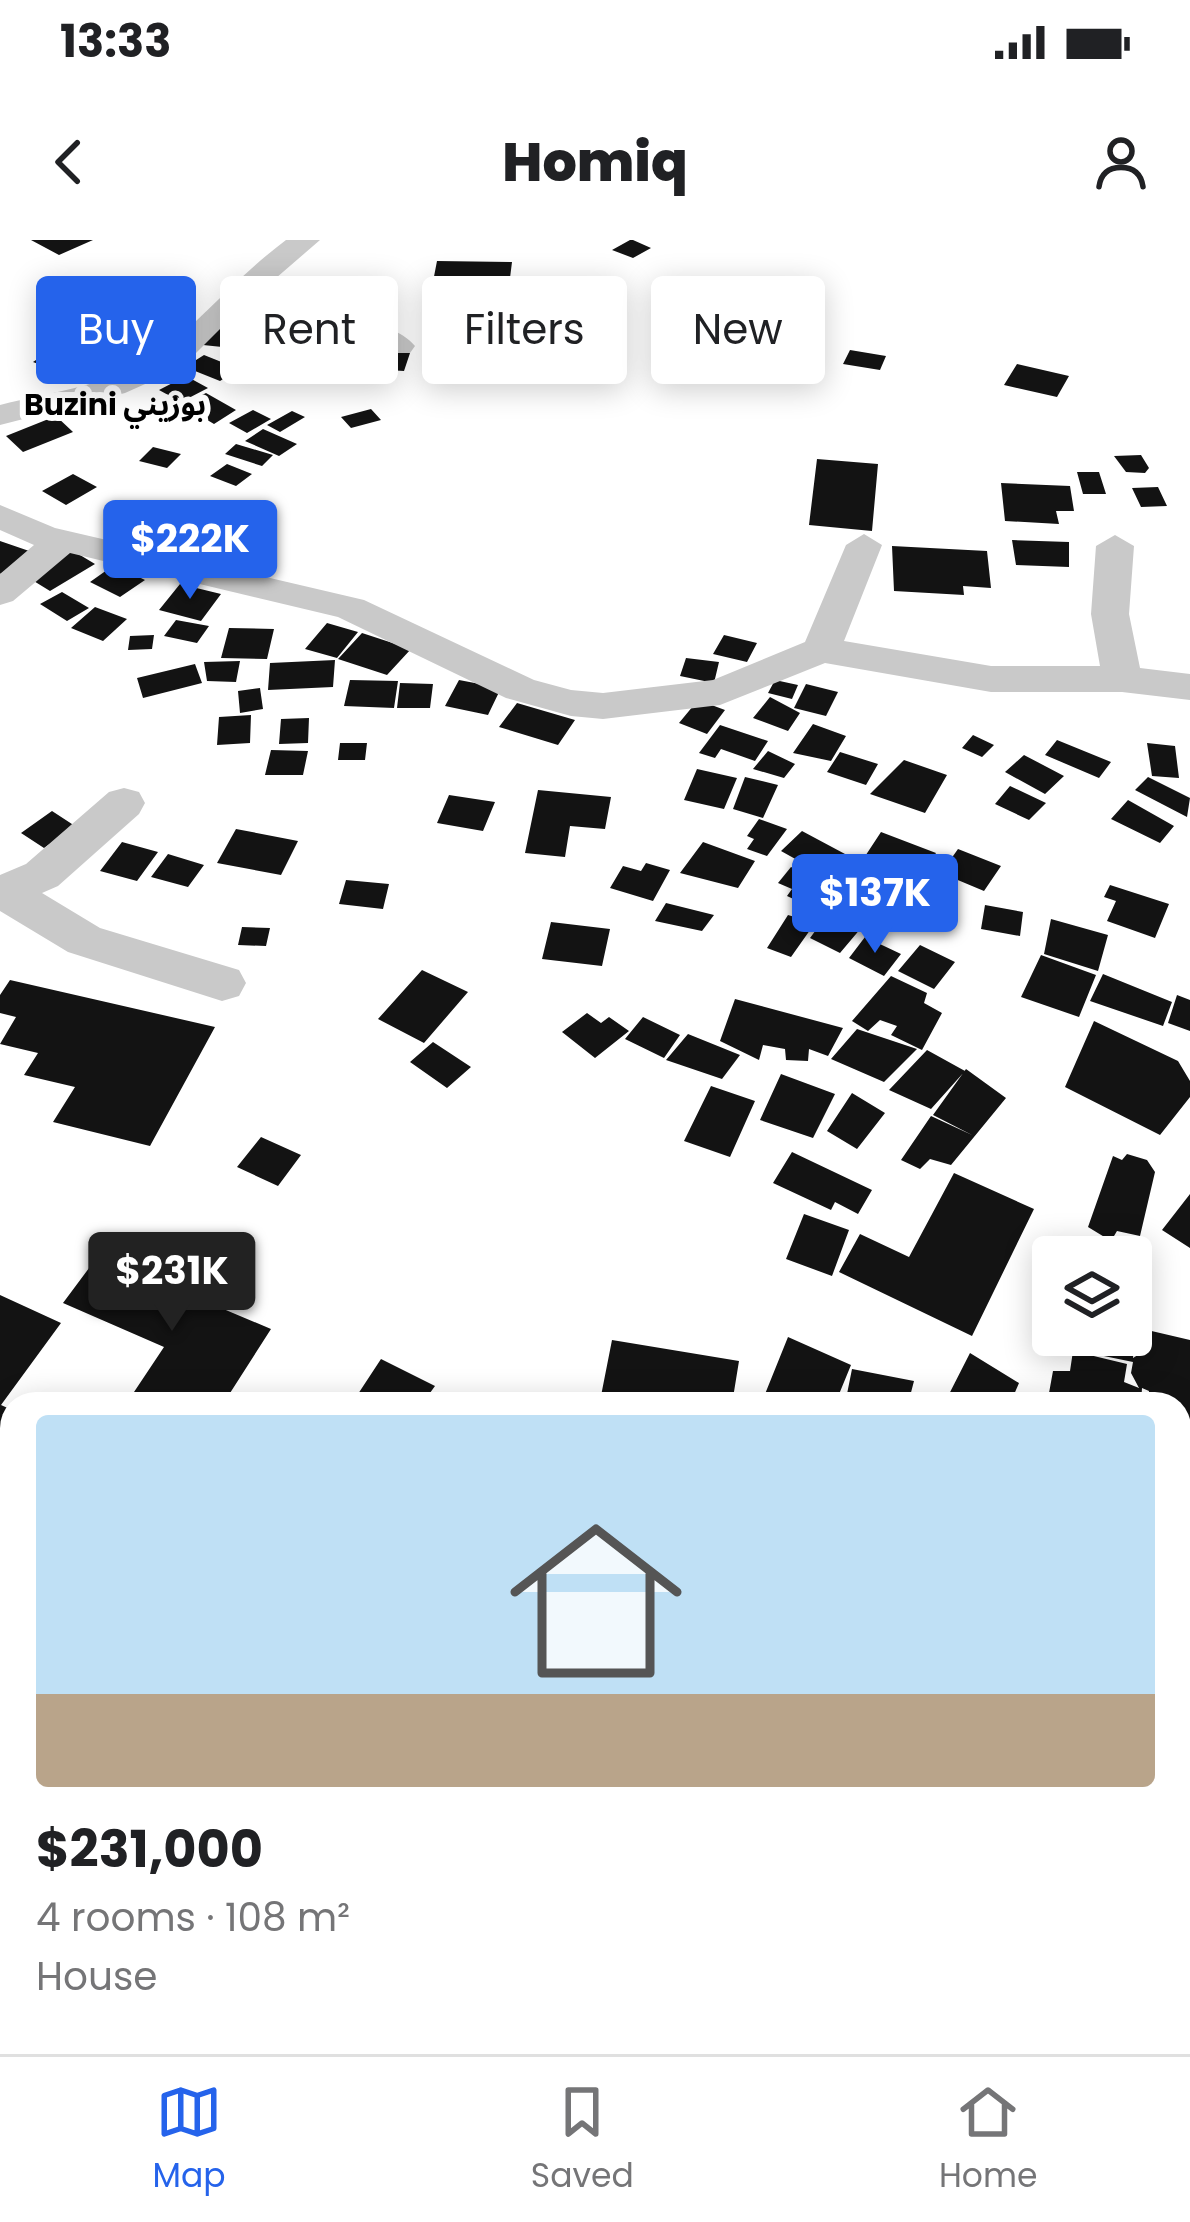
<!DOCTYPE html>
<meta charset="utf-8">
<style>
body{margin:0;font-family:Poppins,"Noto Sans Arabic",sans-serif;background:#f2f2f2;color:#202124;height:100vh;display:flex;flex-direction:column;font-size:45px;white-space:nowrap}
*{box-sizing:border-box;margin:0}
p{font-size:39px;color:#757577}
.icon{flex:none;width:66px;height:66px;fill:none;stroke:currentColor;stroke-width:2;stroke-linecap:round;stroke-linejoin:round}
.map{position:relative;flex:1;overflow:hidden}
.panel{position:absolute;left:0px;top:1152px;width:1191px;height:663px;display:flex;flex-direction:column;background:#fff;border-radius:36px 36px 0 0;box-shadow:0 6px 30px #0003}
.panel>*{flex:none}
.banner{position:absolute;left:36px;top:36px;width:1119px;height:108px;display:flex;gap:24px}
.tools{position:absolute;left:1032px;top:996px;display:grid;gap:24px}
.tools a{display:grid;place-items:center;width:120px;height:120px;border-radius:12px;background:#fff;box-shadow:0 6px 30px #0003;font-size:60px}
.price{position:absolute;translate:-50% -102px;padding:0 27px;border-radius:12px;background:#2563eb;color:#fff;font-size:39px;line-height:78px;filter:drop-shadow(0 3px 6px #0008)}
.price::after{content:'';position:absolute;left:50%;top:72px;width:36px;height:27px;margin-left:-18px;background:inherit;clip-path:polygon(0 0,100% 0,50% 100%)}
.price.selected{background:#222;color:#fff}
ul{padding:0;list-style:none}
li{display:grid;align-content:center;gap:24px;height:636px;padding:0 36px}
li span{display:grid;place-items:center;height:372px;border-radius:12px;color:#555}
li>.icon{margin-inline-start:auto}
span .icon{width:216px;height:216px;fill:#fffc;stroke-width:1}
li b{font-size:51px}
.tag{padding:0 42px;border-radius:12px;background:#fff;box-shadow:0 6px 30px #0003;font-size:42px;line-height:108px}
.tag.selected{background:#2563eb;color:#fff}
.status{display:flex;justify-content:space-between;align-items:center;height:84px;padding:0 60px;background:#fff;direction:ltr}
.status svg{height:33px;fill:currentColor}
header{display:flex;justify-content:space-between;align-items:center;height:156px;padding:0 36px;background:#fff;font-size:54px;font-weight:800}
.dock{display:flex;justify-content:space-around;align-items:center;height:168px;border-top:3px solid #e0e0e0;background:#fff;font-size:33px;color:#757577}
.dock a{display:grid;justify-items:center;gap:6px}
.dock .selected{color:#2563eb}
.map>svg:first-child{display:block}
.building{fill:#131313}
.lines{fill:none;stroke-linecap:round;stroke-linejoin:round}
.street{fill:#c9c9c9;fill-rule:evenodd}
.labels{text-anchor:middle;stroke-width:12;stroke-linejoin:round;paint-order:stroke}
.far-neighbourhood-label{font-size:30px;font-weight:bold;fill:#000;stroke:#fff}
</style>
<div class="status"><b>13:33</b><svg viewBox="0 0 49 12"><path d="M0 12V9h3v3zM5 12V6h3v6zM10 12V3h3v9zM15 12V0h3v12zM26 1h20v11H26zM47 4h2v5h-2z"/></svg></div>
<header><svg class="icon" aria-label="back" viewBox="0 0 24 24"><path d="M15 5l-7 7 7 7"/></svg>Homiq<svg class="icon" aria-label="person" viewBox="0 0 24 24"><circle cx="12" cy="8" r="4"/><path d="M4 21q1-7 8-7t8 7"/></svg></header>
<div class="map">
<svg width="1190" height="1814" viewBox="0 0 1190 1814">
<rect width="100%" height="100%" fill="#fff"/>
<path class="building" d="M31,0H93L59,15Z
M630,0H633L651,8L633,18L612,10Z
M437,21L512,22L508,54L431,52Z
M327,37L360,46L337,65L303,56Z
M483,65L486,115L442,116L441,67Z
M129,77L151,89L129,99L108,87Z
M536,79L542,123L496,126L491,81Z
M216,84L273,89L260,111L203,105Z
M292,102L317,105L307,120L281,116Z
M60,104L81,112L54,130L33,122Z
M343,110L410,113L404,131L337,127Z
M850,110L886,116L880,130L843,124Z
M204,115L239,129L220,141L185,127Z
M1017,124L1069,136L1057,157L1004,145Z
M186,136L208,148L181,162L159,150Z
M206,153L236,170L214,184L182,165Z
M371,169L381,180L351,188L341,177Z
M253,170L271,179L247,193L229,183Z
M292,171L305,177L280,192L267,185Z
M56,176L73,192L23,212L6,196Z
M263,189L297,204L279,216L245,201Z
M236,204L273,215L262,226L225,214Z
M153,207L181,214L167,228L139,221Z
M1141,215L1149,228L1145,233L1126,232L1114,216Z
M817,219L878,224L872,291L809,285Z
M227,224L252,234L236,246L210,236Z
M1077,232H1099L1106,254H1083Z
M73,234L97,247L66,265L42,251Z
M1001,243L1070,246L1074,271H1056L1059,284L1005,281Z
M1158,247L1167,266L1141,267L1132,248Z
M1012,300L1069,302V327L1016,325Z
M0,301L35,313L0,334Z
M892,306L987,311L991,348L963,346L964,355L894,351Z
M70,309L95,324L50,351L24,335Z
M114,325L145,340L120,357L90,342Z
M180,344L221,354L201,381L159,370Z
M62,352L89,368L67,381L40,364Z
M95,367L127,379L103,401L71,388Z
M176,380L209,386L197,403L164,396Z
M327,383L358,392L337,418L305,409Z
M229,388L274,389L267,419L221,418Z
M362,393L411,409L387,435L338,419Z
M154,395L152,409L128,410L130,396Z
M724,395L757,403L747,422L713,414Z
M686,418L719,422L714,443L680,436Z
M335,420L333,447L268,450L270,423Z
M240,421L236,442L207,441L204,422Z
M195,424L202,443L143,458L137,438Z
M350,440L398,441L394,468L344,466Z
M459,440L501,448L488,475L445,466Z
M775,440L798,445L792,459L768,453Z
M400,443L433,444L430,468H397Z
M806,444L838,452L826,476L794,468Z
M260,448L263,469L240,473L238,451Z
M770,457L800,473L788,491L753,478Z
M698,460L725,470L707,494L679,483Z
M517,463L575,480L558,505L499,487Z
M251,475L250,503L217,505L219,477Z
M309,478L308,503L279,504L281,479Z
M813,484L846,496L831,521L793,513Z
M720,485L768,501L755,521L721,509L715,518L699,513Z
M973,495L994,505L982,517L962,508Z
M1057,500L1111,522L1099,538L1045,515Z
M340,503H367L365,520H338Z
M1147,503L1175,506L1179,538L1152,536Z
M271,510L308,511L303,535H265Z
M768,511L795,524L784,538L753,529Z
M840,512L878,524L866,545L827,532Z
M1024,515L1064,536L1045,554L1005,532Z
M904,520L947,535L925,573L870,554Z
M697,529L737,538L724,569L684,560Z
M745,537L778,545L763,578L733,569Z
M1148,537L1190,558L1187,577L1135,550Z
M1010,546L1046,563L1029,580L995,564Z
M538,550L611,557L605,589L570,586L565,617L525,613Z
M449,555L495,562L483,591L437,583Z
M1128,560L1174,586L1160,603L1111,579Z
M52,571L75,586L44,608L21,593Z
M759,579L787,589L767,616L747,609L754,599L747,596Z
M236,589L298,601L281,635L217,623Z
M802,591L845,614L824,635L781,611Z
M881,592L936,613L907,660L836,633L844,622L858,627Z
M122,602L158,612L137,641L100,631Z
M703,602L755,621L738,648L680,633Z
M958,609L1001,626L984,651L941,633Z
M168,614L204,625L188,647L151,637Z
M646,623L670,630L653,661L610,648L623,626L641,631Z
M791,627L833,646L815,669L787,656L792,649L778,643Z
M346,640L389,644L383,669L339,664Z
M850,644L883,662L840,713L810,698Z
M1110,645L1169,664L1155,698L1107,681L1116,661L1104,657Z
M666,663L714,675L702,691L655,681Z
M985,665L1023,672L1020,696L981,689Z
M788,675L815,683L791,717L767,708Z
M1051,679L1108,695L1098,731L1044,714Z
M551,682L610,689L602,726L542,719Z
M242,687L270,688L266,706L238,705Z
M865,697L901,714L884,736L849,718Z
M920,705L955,722L934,749L898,731Z
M1041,715L1096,735L1079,777L1021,757Z
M422,730L468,752L424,803L378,779Z
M1103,734L1172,762L1163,786L1090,761Z
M891,736L927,753L924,763L942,773L922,810L891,795L897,786L880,780L868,791L852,781Z
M10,740L215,787L150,906L53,882L75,847L24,835L38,813L0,804L16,777L0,773V755Z
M1177,755L1190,760V791L1168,783Z
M735,759L843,788L828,816L809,809L808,821L786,820L785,809L763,805L759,820L720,801Z
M587,773L601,783L609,777L629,791L595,818L562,792Z
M643,777L680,795L664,818L625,799Z
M1094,781L1178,821L1190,841V857L1160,895L1065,847Z
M857,789L917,809L884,842L831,819Z
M688,794L740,815L722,839L666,820Z
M433,802L471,827L447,848L410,822Z
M927,810L965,831L931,869L889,850Z
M966,829L1006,858L951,925L930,919L920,929L901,920L931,876L972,895L933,875Z
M781,834L835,854L813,898L760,880Z
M711,846L755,861L730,917L684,901Z
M852,853L885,873L857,909L827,891Z
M261,897L301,915L278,946L237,927Z
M792,912L872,950L858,974L835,962L831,970L773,943Z
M1127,914L1147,920L1155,932L1140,996L1117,991L1111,1001L1088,987L1113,916L1122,920Z
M954,933L1034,969L972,1096L839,1032L860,994L909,1017Z
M1190,954V1008L1162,990Z
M804,974L849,990L832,1036L786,1019Z
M98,1016L271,1089L223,1164H126L164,1107L63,1063Z
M0,1055L61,1083L1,1165L12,1170V1189L0,1205Z
M1143,1089L1190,1100V1179L1185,1196L1179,1195V1164H1148L1149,1151L1142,1148L1141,1164H1047L1053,1131H1070L1073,1111L1127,1124L1124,1142L1139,1148L1131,1133L1133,1122L1065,1108L1069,1095H1134L1133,1118L1141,1113Z
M788,1097L851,1125L835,1164H761Z
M612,1100L739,1121L732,1164L600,1161Z
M970,1113L1019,1143L1010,1164H944Z
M381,1119L435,1146L422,1164H377L358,1154Z
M852,1129L914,1141L908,1164H868L847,1154Z
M1190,1274V1340L1182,1338L1179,1290Z
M0,1338L12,1340V1371L0,1401Z
M12,1568V1723L0,1745V1590Z
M17,1803H110L104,1814H40Z
M238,1803H525L523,1814H235Z"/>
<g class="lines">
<path class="street" d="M286,0H320L246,64C288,68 388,72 415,106L410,113H388L342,95L228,81L181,128L125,153L0,185V165C51,152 118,144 160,112C204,78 239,35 286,0Z
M0,265L55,288L364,360L534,440L571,450L603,453L713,440L805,402L846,305L864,294L882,305L844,401L991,426H1100L1091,374L1096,306L1115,295L1134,306L1129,374L1140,428L1190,434V460L1122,452H991L825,423L720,465L603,479L571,476L506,458L338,377L70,313L13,361L0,365V334L34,305L0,290Z
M124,548L139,552L145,563L139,574L58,646L42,653L100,688L239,730L246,743L239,756L222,761L68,712L0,671V635L26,624L109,552Z
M12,1205V1275L5,1277L12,1278V1338L0,1336V1210Z
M670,1803H755L759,1814H675Z"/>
</g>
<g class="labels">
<g class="far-neighbourhood-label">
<text x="115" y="175">Buzini بوزيني</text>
</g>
</g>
</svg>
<div class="tools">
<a><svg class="icon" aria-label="layers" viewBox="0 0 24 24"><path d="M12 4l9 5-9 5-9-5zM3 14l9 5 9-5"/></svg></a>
</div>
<b class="price" style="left:190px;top:362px">$222K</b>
<b class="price" style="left:875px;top:716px">$137K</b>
<b class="price selected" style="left:172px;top:1094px">$231K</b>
<div class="banner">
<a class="tag selected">Buy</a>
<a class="tag">Rent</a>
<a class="tag">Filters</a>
<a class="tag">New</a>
</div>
<section class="panel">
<ul>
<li><span style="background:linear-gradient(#bfe0f5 75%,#b9a48a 0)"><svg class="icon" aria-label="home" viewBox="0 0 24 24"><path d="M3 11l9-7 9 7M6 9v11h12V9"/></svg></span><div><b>$231,000</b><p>4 rooms · 108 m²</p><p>House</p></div></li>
</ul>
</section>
</div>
<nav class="dock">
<a class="selected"><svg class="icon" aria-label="map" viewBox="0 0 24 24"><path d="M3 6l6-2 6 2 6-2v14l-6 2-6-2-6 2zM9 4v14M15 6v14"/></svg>Map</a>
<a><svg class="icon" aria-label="saved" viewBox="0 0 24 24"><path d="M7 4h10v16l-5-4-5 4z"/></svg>Saved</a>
<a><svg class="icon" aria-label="home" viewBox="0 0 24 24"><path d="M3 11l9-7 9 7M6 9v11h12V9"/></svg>Home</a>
</nav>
